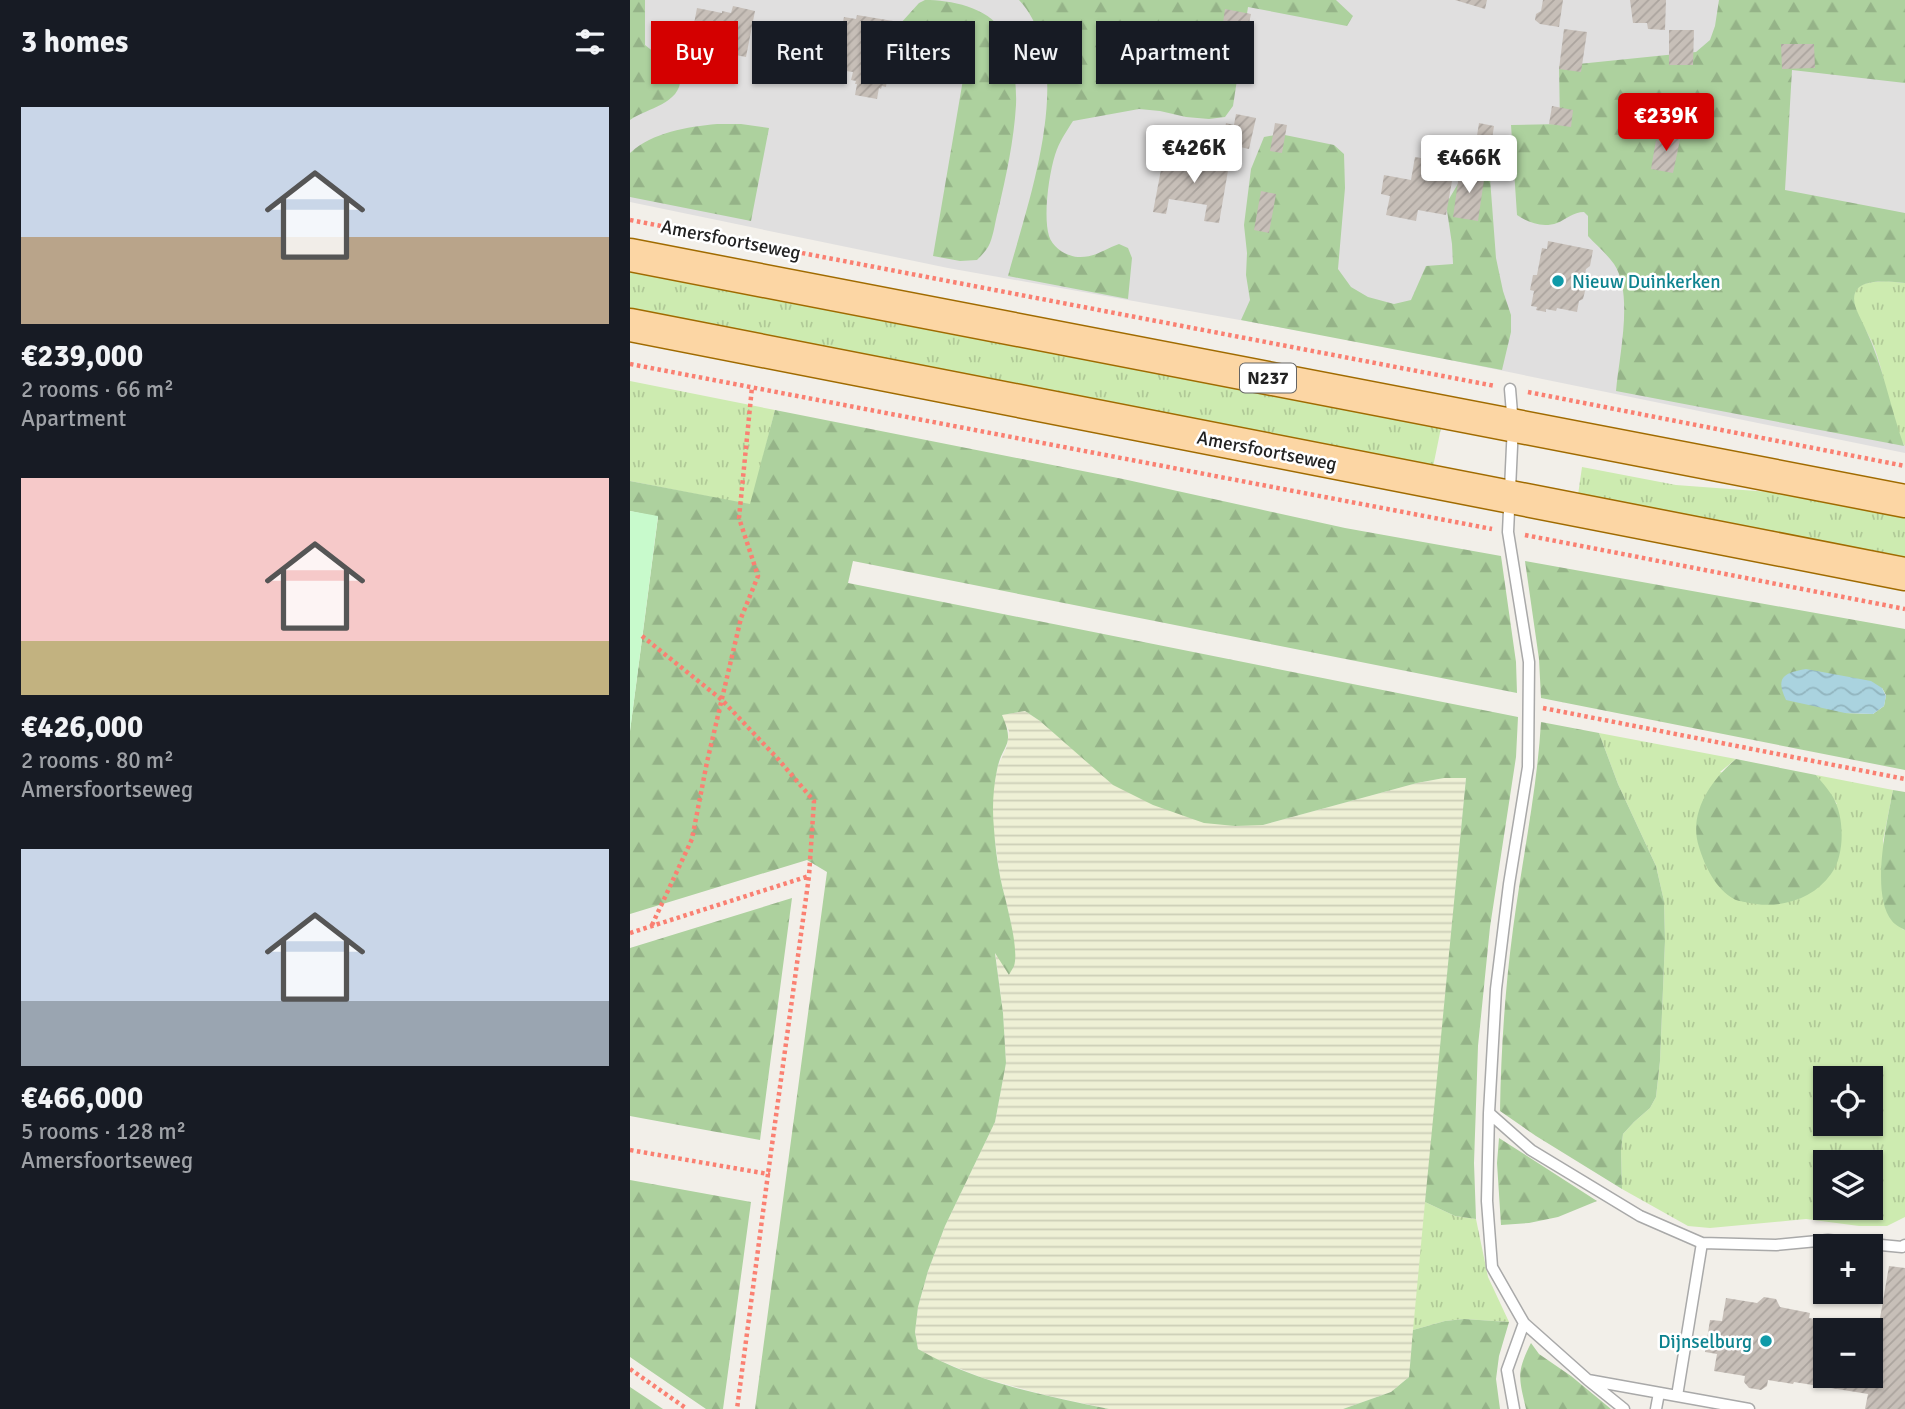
<!DOCTYPE html>
<meta charset="utf-8">
<style>
body{margin:0;font-family:Signika,sans-serif;background:#242831;color:#f1f3f6;height:100vh;display:flex;flex-direction:column;font-size:26px;white-space:nowrap}
*{box-sizing:border-box;margin:0}
p{font-size:23px;color:#9ea1a6}
.icon{flex:none;width:38px;height:38px;fill:none;stroke:currentColor;stroke-width:2;stroke-linecap:round;stroke-linejoin:round}
.map{position:relative;flex:1;overflow:hidden}
.panel{display:flex;flex-direction:column;background:#171b24;width:630px}
.panel>*{flex:none}
.guide{position:absolute;left:21px;top:21px;width:665px;height:63px;display:flex;gap:14px}
.tools{position:absolute;left:1183px;top:1066px;display:grid;gap:14px}
.tools a{display:grid;place-items:center;width:70px;height:70px;border-radius:0px;background:#171b24;box-shadow:0 2px 5px #0004;font-size:35px}
.price{position:absolute;translate:-50% -60px;padding:0 16px;border-radius:7px;background:#fff;color:#222;font-size:23px;line-height:46px;filter:drop-shadow(0 2px 4px #0008)}
.price::after{content:'';position:absolute;left:50%;top:42px;width:21px;height:16px;margin-left:-10px;background:inherit;clip-path:polygon(0 0,100% 0,50% 100%)}
.price.on{background:#d40000;color:#fff}
ul{padding:0;list-style:none}
li{display:grid;align-content:center;gap:14px;height:371px;padding:0 21px}
li span{display:grid;place-items:center;height:217px;border-radius:0px;color:#555}
li>.icon{margin-inline-start:auto}
span .icon{width:126px;height:126px;fill:#fffc;stroke-width:1}
li b{font-size:30px}
h2{display:flex;justify-content:space-between;align-items:center;height:84px;padding:0 21px;font-size:30px}
.tag{padding:0 24px;border-radius:0px;background:#171b24;box-shadow:0 2px 5px #0004;font-size:24px;line-height:63px}
.tag.on{background:#d40000;color:#fff}
main{display:flex;flex:1;min-height:0}
.map>svg:first-child{display:block}
.residential{fill:#e0dfdf}
.farmland{fill:url(#farmland-rules)}
.grass{fill:url(#grass-tufts);fill-rule:evenodd}
.forest{fill:url(#forest-firs);fill-rule:evenodd}
.park{fill:#c8facc}
.water{fill:url(#water-waves)}
.building{fill:url(#building-hatch);fill-rule:evenodd}
.lines{fill:none;stroke-linecap:round;stroke-linejoin:round}
.lane-casing{stroke:#a9a9a9;stroke-width:13}
.primary-casing{stroke:#a06b00;stroke-width:35}
.path{stroke:#fa8072;stroke-width:4.5;stroke-dasharray:3.5 3.5;stroke-linecap:butt}
.lane{stroke:#fff;stroke-width:10}
.primary{stroke:#fcd6a4;stroke-width:32}
.culture-dot{fill:#0f9aa8;stroke:#fff;stroke-width:2.5}
.labels{text-anchor:middle;stroke-width:5;stroke-linejoin:round;paint-order:stroke}
.shield{fill:#fff;stroke:#646464;stroke-width:2}
.shield-label{font-size:18px;font-weight:bold;fill:#222}
.street-label{font-size:19px;fill:#222;stroke:#fff}
.culture-label{font-size:19px;fill:#0d838f;stroke:#fff;text-anchor:start}
</style>
<main>
<section class="panel">
<h2>3 homes<svg class="icon" aria-label="filters" viewBox="0 0 24 24"><path d="M4 7h16M4 17h16"/><circle cx="9" cy="7" r="2"/><circle cx="15" cy="17" r="2"/></svg></h2>
<ul>
<li><span style="background:linear-gradient(#c9d6e8 60%,#b9a48a 0)"><svg class="icon" aria-label="home" viewBox="0 0 24 24"><path d="M3 11l9-7 9 7M6 9v11h12V9"/></svg></span><div><b>€239,000</b><p>2 rooms · 66 m²</p><p>Apartment</p></div></li>
<li><span style="background:linear-gradient(#f6c9c9 75%,#c2b280 0)"><svg class="icon" aria-label="home" viewBox="0 0 24 24"><path d="M3 11l9-7 9 7M6 9v11h12V9"/></svg></span><div><b>€426,000</b><p>2 rooms · 80 m²</p><p>Amersfoortseweg</p></div></li>
<li><span style="background:linear-gradient(#c9d6e8 70%,#9aa5b1 0)"><svg class="icon" aria-label="home" viewBox="0 0 24 24"><path d="M3 11l9-7 9 7M6 9v11h12V9"/></svg></span><div><b>€466,000</b><p>5 rooms · 128 m²</p><p>Amersfoortseweg</p></div></li>
</ul>
</section>
<div class="map">
<svg width="1275" height="1409" viewBox="0 0 1275 1409">
<defs>
<pattern id="farmland-rules" width="6" height="5" patternUnits="userSpaceOnUse" patternTransform="scale(1.75)"><rect width="6" height="5" fill="#eef0d5"/><path d="M0 2.5h6" fill="none" stroke="#ccceb7"/></pattern>
<pattern id="grass-tufts" width="24" height="20" patternUnits="userSpaceOnUse" patternTransform="scale(1.75)"><rect width="24" height="20" fill="#cdebb0"/><path d="M3 7l-1-3M5 7V3M7 7l1-3M15 17l-1-3M17 17v-4M19 17l1-3" fill="none" stroke="#b0c997"/></pattern>
<pattern id="forest-firs" width="22" height="20" patternUnits="userSpaceOnUse" patternTransform="scale(1.75)"><rect width="22" height="20" fill="#add19e"/><path d="M5 1l3.5 6h-7zM16 11l3.5 6h-7z" fill="#95b388"/></pattern>
<pattern id="water-waves" width="16" height="10" patternUnits="userSpaceOnUse" patternTransform="scale(1.75)"><rect width="16" height="10" fill="#aad3df"/><path d="M0 5q4-4 8 0t8 0" fill="none" stroke="#92b5bf"/></pattern>
<pattern id="building-hatch" width="6" height="6" patternUnits="userSpaceOnUse" patternTransform="scale(1.75)"><rect width="6" height="6" fill="#c7bfb8"/><path d="M-1 1l2-2M0 6l6-6M5 7l2-2" fill="none" stroke="#aba49e"/></pattern>
</defs>
<rect width="100%" height="100%" fill="#f2efe9"/>
<path class="residential" d="M0,0H1275V453L722,340L318,268L0,202Z"/>
<path class="farmland" d="M395,711L410,721L633,825L787,783L814,778H836L779,1377L761,1392L713,1409H479L415,1395L353,1378L301,1357L288,1349L285,1332L288,1307L298,1271L315,1226L365,1122L376,1063L373,1013L365,950L381,924L370,876L363,827V790L368,766L377,746L379,731L371,715Z"/>
<path class="grass" d="M0,269L811,428L803,467L0,313Z
M1256,281L1275,283V446C1257,419 1256,372 1242,342C1236,329 1222,310 1224,296C1226,281 1245,282 1256,281Z
M0,381L145,410L121,505L0,481Z
M952,467L1046,485L1165,494L1275,516V559L948,495Z
M969,733L1106,759L1090,772L1207,804L1186,775L1263,790L1253,841L1272,929L1275,930V1217L1257,1226H1229L1176,1219L1080,1228L1058,1226L992,1189L991,1150L993,1134L1004,1122L1020,1108L1026,1097L1030,1061L1035,941L1034,901L1026,866L988,784ZM1195,1078H1241V1124H1195ZM1195,1162H1241V1208H1195Z
M795,1202L825,1216L846,1219L858,1277L879,1322L834,1319L815,1321L783,1330Z"/>
<path class="forest" d="M0,0H15V45L50,73C55,103 19,107 0,120Z
M295,0C320,0 358,7 372,31C383,49 387,84 386,105C384,140 376,177 368,211C365,222 364,233 360,243C357,250 352,255 347,260L330,261L303,256L337,56L335,44L326,37L270,24L289,3Z
M389,0H706L723,16L717,26L618,7L603,106L595,117L579,119L556,117L530,111L509,109L443,121C436,132 429,142 425,155C419,174 413,216 419,236C423,248 436,256 448,257C464,258 475,249 489,244L498,248L502,258L498,299L378,276C398,201 449,65 389,0Z
M1089,0H1275V83L1162,70L1155,190L1275,213V283C1262,282 1231,277 1225,293C1221,304 1231,318 1235,328C1253,365 1260,407 1274,446L986,391C989,356 1004,294 984,264C977,254 966,245 958,236V216L954,212C943,212 937,219 927,223C913,228 898,223 887,215L881,125L930,124L929,66L1066,52L1080,40L1085,26Z
M87,124H111L139,128L121,221L0,197V153C23,132 57,127 87,124Z
M650,134L704,145L714,154L715,188L708,269L721,287L738,297L764,304L781,300L796,266L823,264L822,244L816,204L844,157L855,162L859,165L866,258L873,291L881,315V332L872,370L611,320L620,300L616,275L617,253L614,225L621,169L634,137Z
M145,410L493,479L715,528L871,556L886,662L887,693L223,561L218,583L888,717L886,757L860,927L848,1046L844,1163L846,1219L825,1216L795,1202L836,778H814L787,783L633,825L605,826L574,823L523,805L483,785L410,721L395,711L372,715C386,747 372,743 367,770C363,789 362,809 364,829C365,844 367,861 370,876C374,897 390,947 384,966C383,968 380,973 379,975L365,953L373,1013L376,1063L365,1122L315,1226L298,1271L288,1307L285,1332L288,1349C346,1383 414,1395 479,1409H125L197,872L177,860L0,914V731L28,517L0,511V481L120,504Z
M895,561L1275,629V770L911,698L909,659ZM1252,688L1256,695L1254,706L1243,714L1215,713Z
M911,722L969,733L988,784L1026,866L1034,901L1035,941L1030,1061L1026,1097L1020,1108L1004,1122L993,1134L991,1150L992,1189L906,1136L870,1111C871,1050 875,989 883,929C892,860 907,791 911,722Z
M1106,759L1186,775C1193,784 1204,795 1207,806C1214,825 1214,857 1201,874C1182,901 1146,910 1115,902C1114,902 1105,900 1104,899C1086,889 1075,867 1069,847C1058,813 1081,780 1106,759Z
M1263,790L1275,792V930C1271,928 1265,925 1262,921C1240,894 1257,822 1263,790Z
M162,898L130,1140L0,1116V948Z
M869,1138L967,1201L928,1217L899,1223L871,1225L867,1163Z
M0,1180L121,1202L93,1409H76L0,1357Z
M834,1319L879,1322L869,1356L866,1379L870,1409H713L761,1392L779,1377L783,1330L815,1321Z
M901,1343L909,1354L941,1376L981,1409H896C889,1378 886,1373 901,1343Z
M0,1387L33,1409H0Z"/>
<path class="park" d="M0,511L28,516L0,731Z"/>
<path class="water" d="M1176,669L1241,681L1252,688L1256,696L1254,706L1243,714L1215,713L1156,700C1145,677 1154,673 1176,669Z"/>
<path class="building" d="M825,0H857L855,9Z
M913,0H933L929,27L910,24L905,20L906,14L911,11Z
M1000,0H1036L1035,30L1018,29L1017,23H1003Z
M103,6L125,11L116,57L95,53L91,55L88,51L84,50L87,39L62,34L67,8L92,13V11L101,13Z
M595,9L621,14L618,28L593,23Z
M227,15L275,23L274,28L286,30L277,76L266,74L265,80L257,79L256,87L252,86L251,89L249,88L247,99L225,95L227,84H225L226,81L221,80L223,72L216,71V65L205,63L214,17L226,19Z
M934,29L957,32L951,72L929,69Z
M1039,30H1064L1063,65H1039Z
M1151,44H1184L1185,68L1152,69Z
M922,106L943,110L941,127L919,124Z
M606,114L626,118L619,149L592,143L596,123L604,125Z
M645,123L657,125L652,153L640,151Z
M849,123L864,126L859,158L844,155Z
M1035,132L1051,135L1043,173L1021,169L1026,140L1033,141Z
M587,150L601,153L589,223L574,221L577,205L539,199L536,214L523,212L533,159L584,168Z
M785,157L825,164L816,215L788,210L786,221L756,215L760,196L751,194L754,175L781,180Z
M830,168L855,173L848,221L823,217Z
M631,191L646,194L639,233L624,230Z
M918,241L963,250L960,266L956,269L952,287L955,291L953,299L949,301L947,312L927,308L926,311L916,309V312L906,310L907,307L901,306L904,291L900,290L903,275H907L912,248L917,249Z
M1259,1266L1275,1268V1409H1235L1238,1394L1164,1382L1163,1384L1138,1380L1137,1386L1131,1390L1119,1388L1114,1382L1115,1376L1084,1371L1087,1354L1075,1352L1080,1320L1092,1321L1096,1298L1127,1303L1134,1297L1146,1299L1150,1307L1180,1313L1179,1318L1248,1330ZM1195,1330H1241V1376H1195Z"/>
<g class="lines">
<defs>
<path id="lane" d="M880,389L883,425L878,532L899,662L898,767L879,884L866,989L859,1113L901,1150L1010,1216L1072,1243L1146,1245L1198,1240L1272,1247L1275,1245
M859,1113L857,1201L862,1267L894,1323L958,1380L994,1409
M958,1380L1119,1409
M1047,1396L1072,1243
M884,1409L877,1370L894,1323
M1026,1409L1029,1393"/>
<path id="primary" d="M0,255L1275,501
M0,325L1275,574"/>
</defs>
<use href="#lane" class="lane-casing"/>
<use href="#primary" class="primary-casing"/>
<path class="path" d="M0,220L865,386
M0,364L862,529
M898,392L1275,466
M895,535L1275,609
M12,636L92,700L148,759L184,801L179,876
M913,708L1275,779
M22,925L62,839L77,762L111,618L128,576L109,518L122,387
M0,933L179,876L138,1174
M0,1150L138,1174L107,1409
M0,1369L57,1409"/>
<use href="#lane" class="lane"/>
<use href="#primary" class="primary"/>
</g>
<g class="culture-dot">
<circle cx="928" cy="281" r="7"/>
<circle cx="1136" cy="1341" r="7"/>
</g>
<g class="labels">
<rect class="shield" x="610" y="363.5" width="56" height="29" rx="5"/>
<g class="shield-label">
<text x="638" y="384">N237</text>
</g>
<g class="street-label">
<text transform="translate(101 239) rotate(11)" y="7">Amersfoortseweg</text>
<text transform="translate(637 450) rotate(11)" y="7">Amersfoortseweg</text>
</g>
<g class="culture-label">
<text x="942" y="288">Nieuw Duinkerken</text>
<text x="1122" y="1348" text-anchor="end">Dijnselburg</text>
</g>
</g>
</svg>
<div class="tools">
<a><svg class="icon" aria-label="locate" viewBox="0 0 24 24"><circle cx="12" cy="12" r="6"/><path d="M12 2v4M12 18v4M2 12h4M18 12h4"/></svg></a>
<a><svg class="icon" aria-label="layers" viewBox="0 0 24 24"><path d="M12 4l9 5-9 5-9-5zM3 14l9 5 9-5"/></svg></a>
<a>+</a>
<a>−</a>
</div>
<b class="price on" style="left:1036px;top:153px">€239K</b>
<b class="price" style="left:564px;top:185px">€426K</b>
<b class="price" style="left:839px;top:195px">€466K</b>
<div class="guide">
<a class="tag on">Buy</a>
<a class="tag">Rent</a>
<a class="tag">Filters</a>
<a class="tag">New</a>
<a class="tag">Apartment</a>
</div>
</div>
</main>
